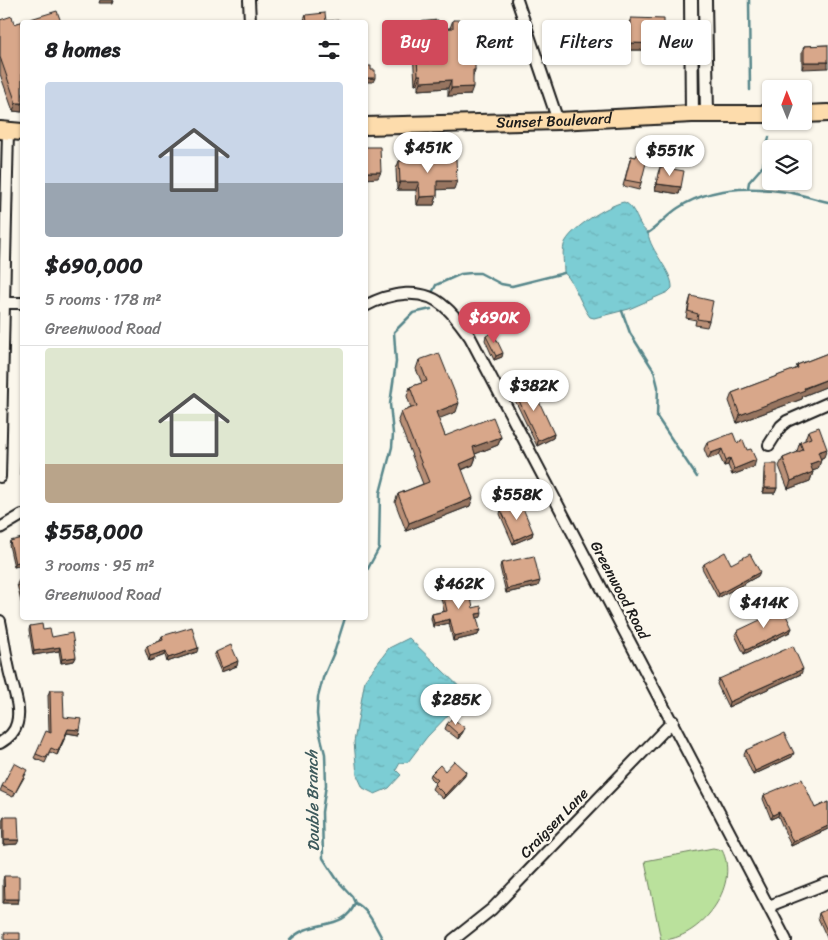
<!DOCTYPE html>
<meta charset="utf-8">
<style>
body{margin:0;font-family:Sriracha,sans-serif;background:#f6f6f6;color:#202124;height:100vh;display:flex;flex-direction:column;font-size:19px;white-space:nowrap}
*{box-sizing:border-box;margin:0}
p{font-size:16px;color:#757577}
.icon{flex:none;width:28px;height:28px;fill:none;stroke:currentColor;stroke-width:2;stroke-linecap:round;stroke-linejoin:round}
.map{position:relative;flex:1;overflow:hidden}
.details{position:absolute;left:20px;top:20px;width:348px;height:600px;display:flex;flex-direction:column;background:#fff;border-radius:5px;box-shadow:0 1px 4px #0004}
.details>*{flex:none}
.banner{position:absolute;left:382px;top:20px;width:370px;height:45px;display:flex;gap:10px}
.needle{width:32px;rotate:359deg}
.fabs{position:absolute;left:762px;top:80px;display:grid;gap:10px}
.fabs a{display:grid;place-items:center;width:50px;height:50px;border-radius:5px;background:#fff;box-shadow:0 1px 4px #0004;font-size:25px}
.price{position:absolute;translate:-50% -42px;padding:0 11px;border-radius:18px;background:#fff;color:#222;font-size:16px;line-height:32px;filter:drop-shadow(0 1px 2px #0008)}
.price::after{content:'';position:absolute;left:50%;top:30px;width:15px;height:11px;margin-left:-8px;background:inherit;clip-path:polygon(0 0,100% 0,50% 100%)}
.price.selected{background:#d1495b;color:#fff}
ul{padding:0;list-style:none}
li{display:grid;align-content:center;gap:10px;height:265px;padding:0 25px}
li+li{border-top:1px solid #e0e0e0}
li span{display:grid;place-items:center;height:155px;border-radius:5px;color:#555}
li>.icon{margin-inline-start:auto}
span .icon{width:90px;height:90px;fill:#fffc;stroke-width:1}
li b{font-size:21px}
h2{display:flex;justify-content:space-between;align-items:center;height:60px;padding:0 25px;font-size:21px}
.chip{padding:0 18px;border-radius:5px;background:#fff;box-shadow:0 1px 4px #0004;font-size:18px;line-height:45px}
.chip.selected{background:#d1495b;color:#fff}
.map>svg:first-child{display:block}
.pitch{fill:#bae19c;stroke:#6b7e5c}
.water{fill:url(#water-ripples);stroke:#56868a}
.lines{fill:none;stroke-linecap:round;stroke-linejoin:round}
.stream{stroke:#56868a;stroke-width:2.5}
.minor-casing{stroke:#1c1c1c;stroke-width:14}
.tertiary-casing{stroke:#1c1c1c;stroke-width:16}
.primary-casing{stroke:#1c1c1c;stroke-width:20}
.minor{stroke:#fbf7ec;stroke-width:10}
.tertiary{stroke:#fbf7ec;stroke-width:12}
.primary{stroke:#fddcac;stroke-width:16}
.wall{fill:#ba9077;stroke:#1c1c1c}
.shaded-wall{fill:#977561;stroke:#1c1c1c}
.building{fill:#d8a78a;stroke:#1c1c1c}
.labels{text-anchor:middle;stroke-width:5;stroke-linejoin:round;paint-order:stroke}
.street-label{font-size:15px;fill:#1c1c1c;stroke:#fbf7ec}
.water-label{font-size:16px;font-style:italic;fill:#3e5a5c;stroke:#fbf7ec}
</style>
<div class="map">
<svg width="828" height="940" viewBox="0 0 828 940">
<defs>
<pattern id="water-ripples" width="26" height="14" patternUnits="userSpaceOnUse" patternTransform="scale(1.25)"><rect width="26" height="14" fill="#7ccdd4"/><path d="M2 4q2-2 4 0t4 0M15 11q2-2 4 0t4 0" fill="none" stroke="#6bafb5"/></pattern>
</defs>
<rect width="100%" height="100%" fill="#fbf7ec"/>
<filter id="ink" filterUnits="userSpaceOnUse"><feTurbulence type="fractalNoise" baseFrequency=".02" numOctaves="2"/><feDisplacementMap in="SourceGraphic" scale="10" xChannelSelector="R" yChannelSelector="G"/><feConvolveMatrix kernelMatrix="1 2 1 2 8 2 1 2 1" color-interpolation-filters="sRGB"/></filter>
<g filter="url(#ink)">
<path class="pitch" d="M713,848L722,850C741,886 700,940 661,940L645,861Z"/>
<path class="water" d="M624,202C637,207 636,225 648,233C650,251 673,272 672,288L668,292L629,309L594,318L590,317C582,307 572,278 564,273C564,265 562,254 564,245C569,229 608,205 624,202Z
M409,638L473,700L466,709L455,708L427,737L408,762L400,763L396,770L401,775L389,788L375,794L363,788L357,775L354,742L365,680L389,648Z"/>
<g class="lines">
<path class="stream" d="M749,0L750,90
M748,188L749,182L763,166L769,137
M648,233C659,226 667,215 678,208C710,187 750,186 787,192C800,194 814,199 828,202
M433,291L436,285L461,274L471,273H480L501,284L512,286L564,273
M622,311L630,333L654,371L658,387L657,417L697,477
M365,574L379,548L380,493L392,447L393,434L390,404L396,362L394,332L413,313L431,309
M345,618L335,650L323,678L318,697L317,714L319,730L325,754L326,785L322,812L323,858L338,881L352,896L355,903C368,908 376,928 383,940
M290,940C310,918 345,932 355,903"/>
<defs>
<path id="minor" d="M249,0L250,22
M517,0L558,121
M4,303H22
M365,306C390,293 423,286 445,307C455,315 462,326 470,337L786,940
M769,445L781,426L787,421L828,403
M0,477L8,131
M0,528L22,515
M0,621C4,640 6,659 11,678C14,691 21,709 17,723C15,732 7,739 0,743
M769,906L828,883
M453,940L492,909L673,721"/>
<path id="tertiary" d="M691,0L692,114
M705,0L707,114"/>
<g id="primary">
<path d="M804,114L828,113"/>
<path id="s1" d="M365,126L558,121L692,114H771"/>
<path d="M0,130L22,132"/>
</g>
</defs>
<use href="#minor" class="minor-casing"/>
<use href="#tertiary" class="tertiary-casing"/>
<use href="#primary" class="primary-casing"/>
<use href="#minor" class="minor"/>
<use href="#tertiary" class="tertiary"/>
<use href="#primary" class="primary"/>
</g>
<path class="wall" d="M306,15L326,21L340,22H303Z
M631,18L662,50H628V25Z
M0,20L14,24L22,22V112L13,111L0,74Z
M453,20L465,26L472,49L473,63L475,70L473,76L470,95L448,96V88L418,90V83L415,84L412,38L417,22L438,29L450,28Z
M828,45L802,69V52L804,46Z
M631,156L642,158L641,183L639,190L623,186Z
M419,158L436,160L454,189H437V196L434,205H417L416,190H397L396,169L399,161L418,160Z
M660,167L681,187L679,194L655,190L658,173Z
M691,296L709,321L707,327L695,325L696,320L686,318L689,303Z
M486,336L502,357L494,360L485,340Z
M828,353V386L803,396L802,399L737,423L729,401L732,393L796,369L797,365Z
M419,360L456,412L438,418L445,436L501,437L498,445L475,454L476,457L473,465L462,470L470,506L406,531L395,502L398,494L423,484L398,420L401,412L411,408L407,396L410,387L422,383L416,369Z
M514,390L554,434L553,438L537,446L512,394Z
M808,431L824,457L820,459L821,460L818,469L812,471L813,472L810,481L788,489L779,466L783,458L798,452L797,451L800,442L805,441V439Z
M22,440V474H20L21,444Z
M707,443H737L754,467L732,475L728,465L724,466L719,455L708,459L704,449Z
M765,464L777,488L775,493H763L764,469Z
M501,510L533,532L532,536L513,544L500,514Z
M10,541L22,565L14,567L9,545Z
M501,563L538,586L506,593L500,567Z
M704,564H731L758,576L718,598L702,568Z
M22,579V606L17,584L19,580Z
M442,589L473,608L481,617L477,618L478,635L453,641L449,623L433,627L431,618L432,614L444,611L440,594Z
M30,626L43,630L76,657L74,661L61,663L59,651L33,655L29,630Z
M792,628L790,632L744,654L735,635L737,631Z
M162,636L197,652L167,662L165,655L149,661L145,650L147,646L160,641Z
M216,652L237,666L221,672L214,656Z
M801,674L728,707L717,684L719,679Z
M50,690L64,717L80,730L79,735L67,733L57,755L50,752L45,763L34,758L36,754L49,732L48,695Z
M447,724L463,732L458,739L445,729Z
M746,750L792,757L753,775L744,755Z
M445,771L465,776L443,799L432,789L435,783L430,778L431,774Z
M26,774L13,797L0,791L2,786Z
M764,795L815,808L828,802V829L791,846L778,816L771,819L763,799Z
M4,817L17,844L3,845L2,821Z
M4,876L19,899L18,903H3V880Z
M828,909V940L818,918L819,913Z"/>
<path class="shaded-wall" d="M100,0H114L113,3H99Z
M472,41H475L472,49Z
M631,43L664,44L662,50H628Z
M804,62H828V68L802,69Z
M418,75H421L418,83L415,84Z
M365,78H375L373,82H365Z
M451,80L448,88L418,90L421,82Z
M473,87L470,95L448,96L451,88Z
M16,103H22V112L13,111Z
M365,172H381L378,178L365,179Z
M437,181H457L454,189L434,190Z
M400,182H419L416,190H397Z
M657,184L681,187L679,194L655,190Z
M437,196L434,205H417L420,197Z
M503,353L502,357L494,360L496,356Z
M828,379V386L803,396L802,399L737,423L740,415Z
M459,403L456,412L433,421L436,412Z
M554,434L553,438L537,446L538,441Z
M501,437L498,445L470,456L473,447Z
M722,449L719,455L708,459L711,453Z
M827,449L824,457L815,461L818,452Z
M476,457L473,465L456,472L460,464Z
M730,458L728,465L724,466L726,460Z
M756,460L754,467L732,475L734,469Z
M821,460L818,469L807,473L810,464Z
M813,472L810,481L788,489L791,481Z
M765,488H777L775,493H763Z
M473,498L470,506L406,531L409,523Z
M533,532L532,536L513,544L515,540Z
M22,561V565L14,567L15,563Z
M760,572L758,576L718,598L719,594Z
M540,581L538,586L506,593L507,589Z
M482,613L481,617L474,619L476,614Z
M450,619L449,623L433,627L434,623Z
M792,628L790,632L744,654L746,650Z
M480,630L478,635L453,641L454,636Z
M60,647L59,651L33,655L34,651Z
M198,648L197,652L167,662L168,658Z
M166,651L165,655L149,661L150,656Z
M76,657L74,661L61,663L62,659Z
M238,661L237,666L221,672L222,668Z
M803,669L801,674L728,707L729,702Z
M465,728L463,732L458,739L459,735Z
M68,729L80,730L79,735L67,733L57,755Z
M794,753L792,757L753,775L755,771Z
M466,772L465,776L443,799L445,795Z
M779,812L778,816L771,819L773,815Z
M828,826V829L791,846L793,842Z
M4,840H19L17,844L3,845Z
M5,899H19L18,903H3Z"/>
<path class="building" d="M57,11L61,22H22V103H16L0,57V20L12,16L14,24Z
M325,13L326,21L340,20V22H307L306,15Z
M631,18L664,19V44L631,43Z
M438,20V29L453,28V20H465V26H471L472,33H475V41H472L473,63H475V70H473V87L451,88V80L421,82V75H418L417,58L415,30L418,29L417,22Z
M828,45V62H804V46Z
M365,66H371V70H375V78H365Z
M365,147H380L381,172H365Z
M637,154L643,155L642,158L647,159L641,183L625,180L631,156L636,157Z
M436,157V160L456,159L457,181H437V196L420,197L419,182H400L399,161L419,160V158Z
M660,167L684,171L681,187L657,184Z
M691,296L713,301L709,321L697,319L698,314L688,311Z
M493,332L503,353L496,356L486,336Z
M439,353L459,403L436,412L445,436L493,417L501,437L473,447L476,457L460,464L473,498L409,523L398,494L429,482L401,412L417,406L410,387L427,381L419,360Z
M828,353V379L804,388L805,390L740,415L732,393L798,368L797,365Z
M530,382L554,434L538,441L514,390Z
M819,427L827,449L818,452L821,460L810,464L813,472L791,481L783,458L803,450L800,442L811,438L808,431Z
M733,433L737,443L743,440L747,450L751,449L756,460L734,469L730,458L726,460L722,449L711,453L707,443Z
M765,464H777V488H765Z
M520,501L533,532L515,540L501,510Z
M22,538V561L15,563L10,541Z
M725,552L731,564L750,554L760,572L719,594L704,564Z
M534,556L540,581L507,589L501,563Z
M22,579V596L19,580Z
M468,583L473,608L481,606L482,613L476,614L480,630L454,636L450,619L434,623L432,614L447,611L442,589Z
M783,609L792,628L746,650L737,631Z
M42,624L43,630L50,629L52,637L72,633L76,657L62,659L60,647L34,651L30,626Z
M192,627L198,648L168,658L166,651L150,656L147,646L163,640L162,636Z
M231,645L238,661L222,668L216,652Z
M793,646L803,669L729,702L719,679Z
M50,690H63L64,717L82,719L80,730L68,729L58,751L51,748L46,758L36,754L46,731L51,733Z
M452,718L465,728L459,735L447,724Z
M784,733L794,753L755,771L746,750Z
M454,761L466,772L445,795L434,784L438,780L431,774L440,765L445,771Z
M14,763L27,770L15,793L2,786Z
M802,779L815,808L828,802V826L793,842L779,812L773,815L764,795Z
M4,817H18L19,840H4Z
M4,876H19V899H5Z
M828,909V933L819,913Z
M4,933H20V940H4Z"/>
</g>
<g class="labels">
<g class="street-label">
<text dy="5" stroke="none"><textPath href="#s1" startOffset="189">Sunset Boulevard</textPath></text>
<text transform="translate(620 590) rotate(62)" y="5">Greenwood Road</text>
<text transform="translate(554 823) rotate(-46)" y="5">Craigsen Lane</text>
</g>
<g class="water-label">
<text transform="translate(312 801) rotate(-91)" y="6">Double Branch</text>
</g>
</g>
</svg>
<div class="fabs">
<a><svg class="needle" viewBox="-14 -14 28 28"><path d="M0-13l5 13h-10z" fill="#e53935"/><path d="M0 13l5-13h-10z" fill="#757577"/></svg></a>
<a><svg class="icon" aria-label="layers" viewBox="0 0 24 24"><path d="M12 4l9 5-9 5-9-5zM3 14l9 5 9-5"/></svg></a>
</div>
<b class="price" style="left:428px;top:174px">$451K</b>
<b class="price" style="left:670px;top:177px">$551K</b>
<b class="price selected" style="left:494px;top:344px">$690K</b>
<b class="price" style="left:534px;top:412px">$382K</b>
<b class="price" style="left:517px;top:521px">$558K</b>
<b class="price" style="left:459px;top:610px">$462K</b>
<b class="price" style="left:764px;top:629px">$414K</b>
<b class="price" style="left:456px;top:726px">$285K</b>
<div class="banner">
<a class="chip selected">Buy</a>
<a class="chip">Rent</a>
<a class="chip">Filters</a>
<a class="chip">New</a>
</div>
<section class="details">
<h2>8 homes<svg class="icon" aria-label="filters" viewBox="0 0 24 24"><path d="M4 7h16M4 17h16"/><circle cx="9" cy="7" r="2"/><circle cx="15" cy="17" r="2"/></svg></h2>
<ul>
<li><span style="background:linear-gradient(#c9d6e8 65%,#9aa5b1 0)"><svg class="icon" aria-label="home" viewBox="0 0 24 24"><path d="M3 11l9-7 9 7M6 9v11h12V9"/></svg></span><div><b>$690,000</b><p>5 rooms · 178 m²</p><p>Greenwood Road</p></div></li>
<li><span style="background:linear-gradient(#dfe7d0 75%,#b9a48a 0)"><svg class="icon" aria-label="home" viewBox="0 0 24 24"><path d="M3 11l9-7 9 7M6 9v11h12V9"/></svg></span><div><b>$558,000</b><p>3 rooms · 95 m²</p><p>Greenwood Road</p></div></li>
</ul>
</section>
</div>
